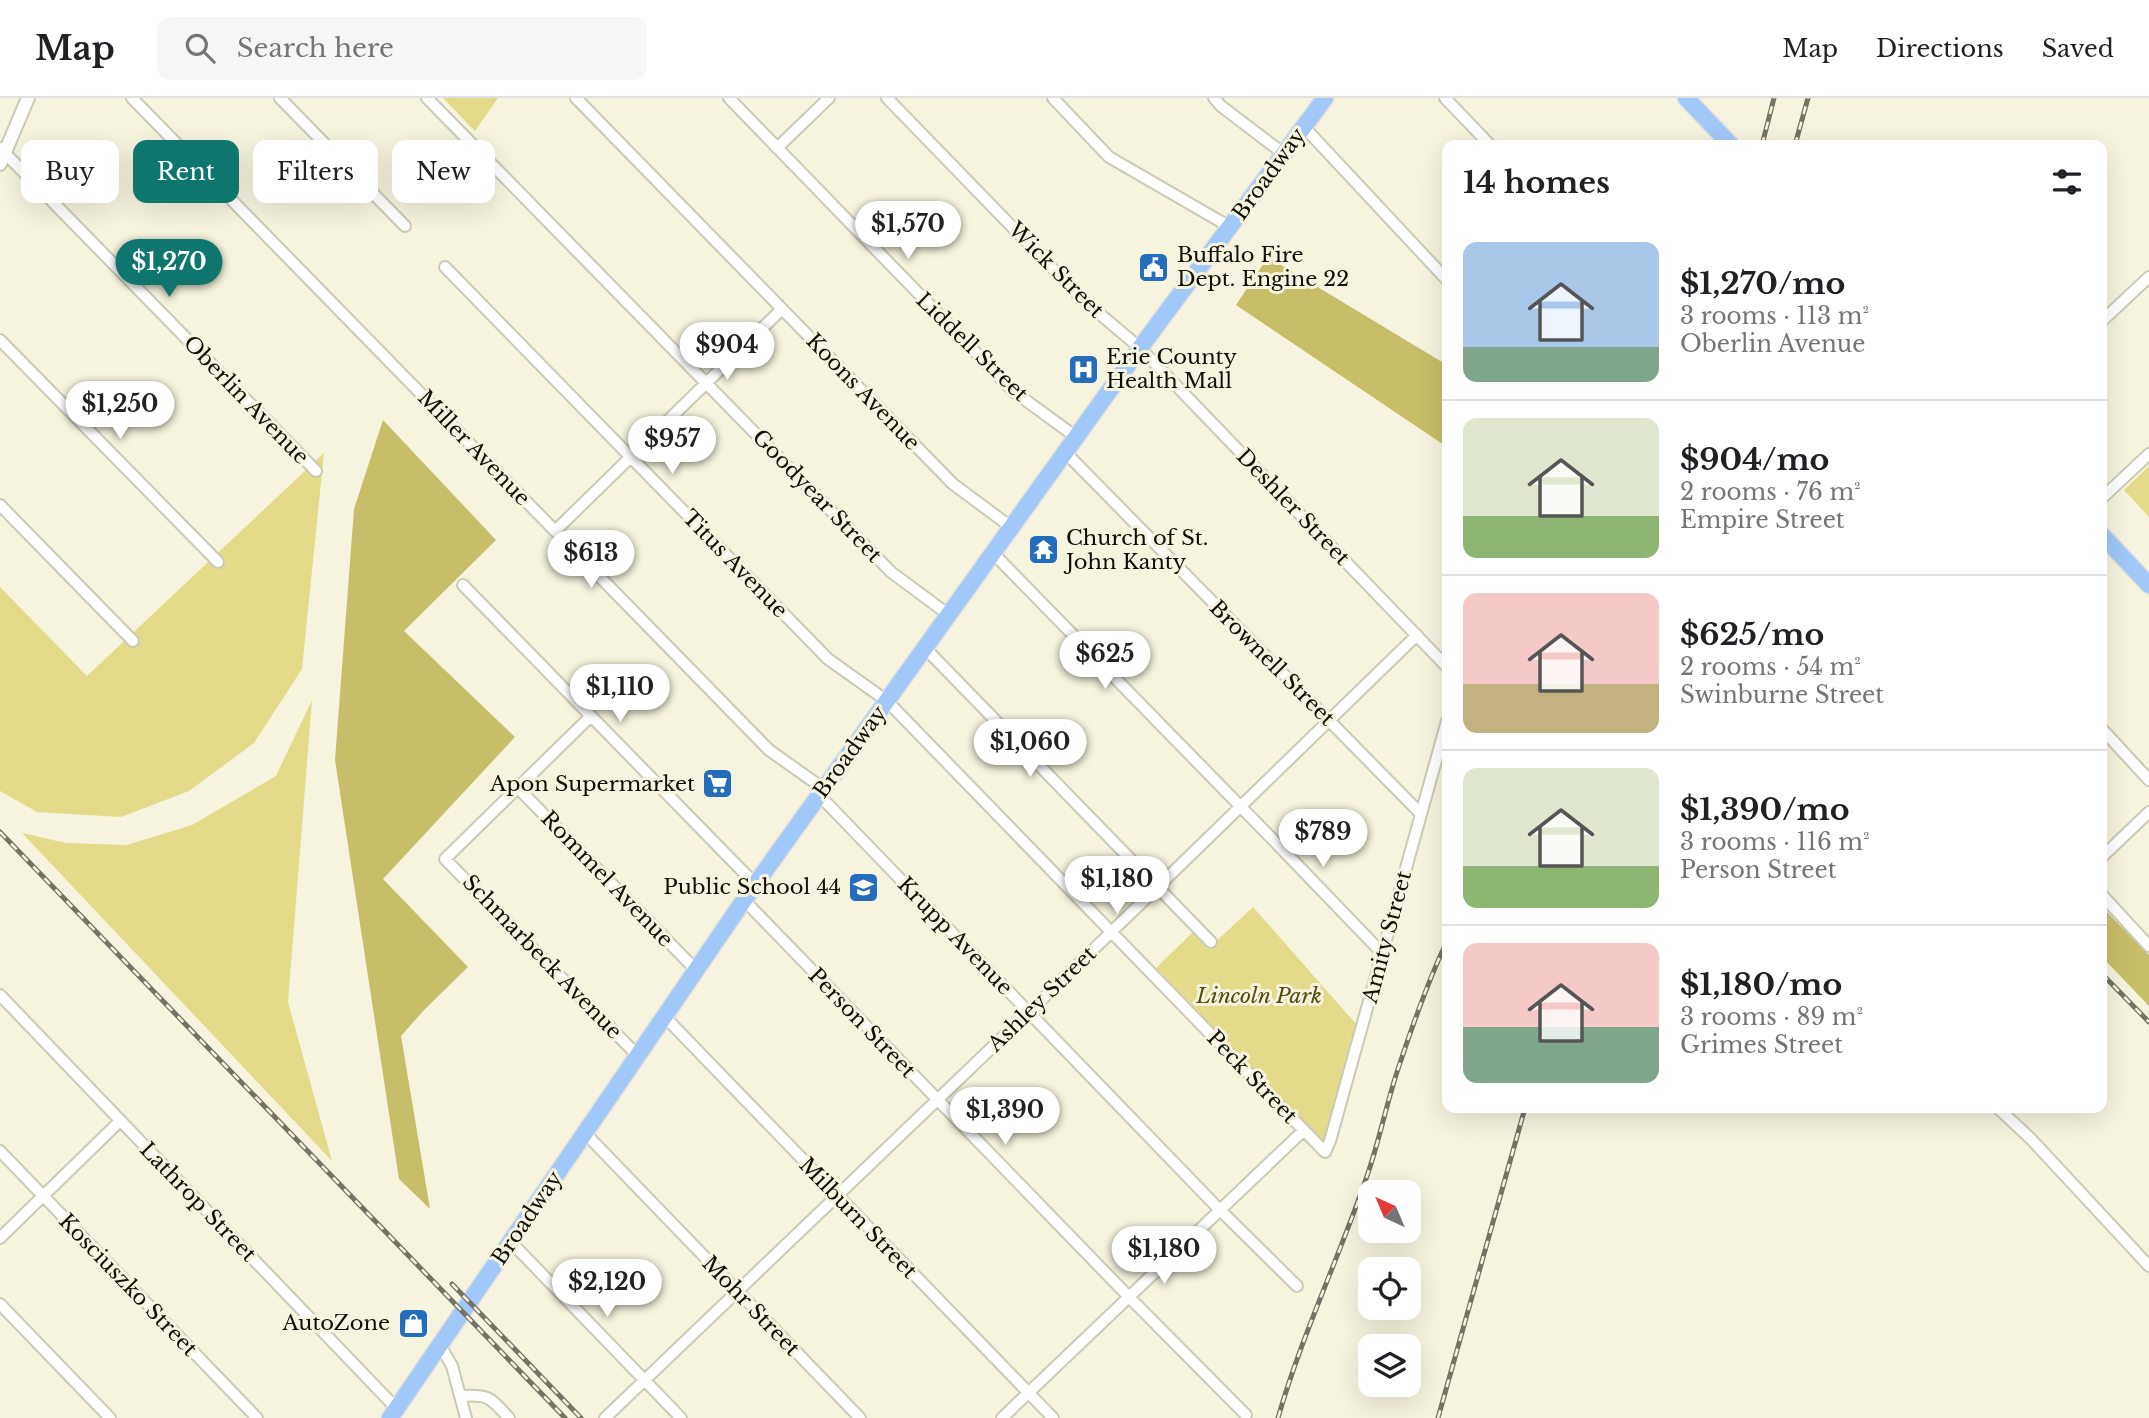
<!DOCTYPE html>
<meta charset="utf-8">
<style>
body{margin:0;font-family:"Libre Baskerville",serif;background:#f6f6f6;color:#202124;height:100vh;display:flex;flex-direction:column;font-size:26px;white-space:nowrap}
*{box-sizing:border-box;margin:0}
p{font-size:23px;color:#757577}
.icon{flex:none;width:38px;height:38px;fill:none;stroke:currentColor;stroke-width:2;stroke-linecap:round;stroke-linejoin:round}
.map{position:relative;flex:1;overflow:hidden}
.side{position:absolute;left:1442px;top:42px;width:665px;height:973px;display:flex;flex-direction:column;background:#fff;border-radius:14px;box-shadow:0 7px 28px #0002}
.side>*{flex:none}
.guide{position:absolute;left:21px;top:42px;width:665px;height:63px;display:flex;gap:14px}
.needle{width:46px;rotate:316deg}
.fabs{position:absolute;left:1358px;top:1082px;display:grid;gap:14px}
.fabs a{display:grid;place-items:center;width:63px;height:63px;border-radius:14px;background:#fff;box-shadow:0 7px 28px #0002;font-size:35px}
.price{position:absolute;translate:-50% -60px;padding:0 16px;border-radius:24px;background:#fff;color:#222;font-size:23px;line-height:46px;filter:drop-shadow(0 2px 4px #0008)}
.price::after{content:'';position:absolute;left:50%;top:42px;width:21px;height:16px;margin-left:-10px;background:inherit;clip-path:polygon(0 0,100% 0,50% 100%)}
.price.on{background:#0f766e;color:#fff}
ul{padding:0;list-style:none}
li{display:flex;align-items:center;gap:21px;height:175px;padding:0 21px}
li+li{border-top:2px solid #e0e0e0}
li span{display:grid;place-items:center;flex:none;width:196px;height:140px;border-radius:14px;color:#555}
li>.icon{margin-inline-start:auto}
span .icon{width:84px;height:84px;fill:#fffc;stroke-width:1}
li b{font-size:30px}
h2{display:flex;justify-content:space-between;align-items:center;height:84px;padding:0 21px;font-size:30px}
.pill{padding:0 24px;border-radius:14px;background:#fff;box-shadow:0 7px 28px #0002;font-size:24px;line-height:63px}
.pill.on{background:#0f766e;color:#fff}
header{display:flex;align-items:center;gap:42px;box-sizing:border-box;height:98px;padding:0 35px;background:#fff;border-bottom:2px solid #e0e0e0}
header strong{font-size:33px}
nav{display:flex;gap:38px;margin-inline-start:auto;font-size:24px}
.search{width:490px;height:63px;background:#f6f6f6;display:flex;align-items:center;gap:18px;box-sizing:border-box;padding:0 24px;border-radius:14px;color:#757577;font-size:26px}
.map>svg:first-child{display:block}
.green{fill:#e3db89}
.forest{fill:#c7be69}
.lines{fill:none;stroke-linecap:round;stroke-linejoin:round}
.minor-casing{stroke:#cbcab6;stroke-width:14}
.tertiary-casing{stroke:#cbcab6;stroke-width:16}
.primary-casing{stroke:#dddddc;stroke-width:19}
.minor{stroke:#fff;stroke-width:10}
.tertiary{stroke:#fff;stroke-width:12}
.primary{stroke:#a0c8f8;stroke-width:16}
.rail-casing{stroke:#747366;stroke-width:5}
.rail{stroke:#f6f4df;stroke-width:2.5;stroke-dasharray:8;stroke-linecap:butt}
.labels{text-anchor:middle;stroke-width:6;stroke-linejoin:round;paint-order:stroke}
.street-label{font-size:21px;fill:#0f0f08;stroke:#f6f4df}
.poi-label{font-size:21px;fill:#0f0f08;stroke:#f6f4df;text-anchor:start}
.park-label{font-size:21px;font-style:italic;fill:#534c07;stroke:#f6f4df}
</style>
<header>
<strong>Map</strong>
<div class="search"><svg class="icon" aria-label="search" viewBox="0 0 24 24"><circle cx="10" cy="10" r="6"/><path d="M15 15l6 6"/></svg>Search here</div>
<nav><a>Map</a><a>Directions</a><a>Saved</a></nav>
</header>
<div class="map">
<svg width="2149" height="1320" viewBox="0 0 2149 1320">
<rect width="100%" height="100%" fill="#f6f4df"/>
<path class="green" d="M443,0H498L475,33Z
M324,355L302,571L254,645L189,693L121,719L37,714L0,693V489L87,578Z
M2149,368V419L2124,392Z
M312,602L288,904L332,1063L22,735L66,745L127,747L192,727L276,678Z
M1253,809L1356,926L1324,1044L1156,870L1193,834L1208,851Z"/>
<path class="forest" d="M1268,159L1447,267V349L1236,207Z
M383,322L496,442L404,533L515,639L383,781L468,869L424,912L401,938L430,1111L399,1081L335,662L354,411Z
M2102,809L2149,857V908L2102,859Z"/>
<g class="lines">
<defs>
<path id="minor" d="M132,0L769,652L824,691
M280,0L405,128
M427,0L891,474L949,517
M576,0L953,386L1011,429
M729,0L1013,293L1076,339
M887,0L1081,200L1140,250L1447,569
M1053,0L1109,59L1230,129
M1214,0L1221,8L1284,56
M1445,0L1490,47
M1304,29L1447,182
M0,50L316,373
M777,50L829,0
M445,169L828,561L887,603L1325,1054L1330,1043L1447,623
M2102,223L2149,179
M0,242L218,464
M1065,354L1421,716
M2102,400L2149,356
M0,407L133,543
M555,433L782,211
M993,455L1282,751L1383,856
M463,487L755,786
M925,550L1211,844
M591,618L445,761L638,958
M2102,631L2149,682
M518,690L696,872
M819,697L1215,1107L1297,1188
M2102,759L2149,714
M2102,797L2149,848
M744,802L1129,1199L1246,1317
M0,897L397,1311
M665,919L1053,1320
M1998,1010L2031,1041L2149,1168
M585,1035L860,1320
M0,1053L257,1320
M0,1140L120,1023
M511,1144L681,1320
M0,1206L110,1320
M440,1247L452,1268L466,1320
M461,1298C490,1296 490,1300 509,1320
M605,1320L1029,914L1417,537
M1002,1320L1304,1032"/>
<path id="tertiary" d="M0,66L28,0"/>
<path id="primary" d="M1686,0L1731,47
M2102,437L2149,487
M390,1320L744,802L1140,250L1325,0"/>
</defs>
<use href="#minor" class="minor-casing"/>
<use href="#tertiary" class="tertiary-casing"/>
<use href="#primary" class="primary-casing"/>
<use href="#minor" class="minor"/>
<use href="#tertiary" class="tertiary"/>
<use href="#primary" class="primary"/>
<defs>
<path id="rail" d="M1762,47L1774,0
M1795,47L1808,0
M0,734L565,1320
M2102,876L2149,924
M452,1186L581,1320
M1278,1320C1302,1236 1340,1158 1368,1075C1380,1040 1387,1003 1399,968C1413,926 1428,883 1447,843
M1438,1320L1525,1010"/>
</defs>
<use href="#rail" class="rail-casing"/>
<use href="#rail" class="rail"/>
</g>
<defs>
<symbol id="civic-square" viewBox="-11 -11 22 22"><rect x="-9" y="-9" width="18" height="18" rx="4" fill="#246dbd" stroke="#f6f4df"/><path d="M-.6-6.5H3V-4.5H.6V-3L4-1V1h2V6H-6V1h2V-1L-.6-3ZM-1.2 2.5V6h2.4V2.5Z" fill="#fff"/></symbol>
<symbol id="hospital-square" viewBox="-11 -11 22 22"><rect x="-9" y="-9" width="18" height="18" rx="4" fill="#246dbd" stroke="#f6f4df"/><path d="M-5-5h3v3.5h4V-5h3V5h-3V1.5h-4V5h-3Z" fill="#fff"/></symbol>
<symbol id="temple-square" viewBox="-11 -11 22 22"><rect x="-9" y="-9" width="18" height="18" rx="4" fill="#246dbd" stroke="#f6f4df"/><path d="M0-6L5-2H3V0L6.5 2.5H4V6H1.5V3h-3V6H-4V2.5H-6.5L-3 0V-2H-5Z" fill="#fff"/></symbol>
<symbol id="supermarket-square" viewBox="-11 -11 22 22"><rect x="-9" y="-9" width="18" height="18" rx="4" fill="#246dbd" stroke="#f6f4df"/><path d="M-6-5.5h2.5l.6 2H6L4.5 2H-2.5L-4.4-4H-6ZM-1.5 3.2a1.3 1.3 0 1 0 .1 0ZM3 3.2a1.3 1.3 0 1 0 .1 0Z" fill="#fff"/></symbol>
<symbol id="school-square" viewBox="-11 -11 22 22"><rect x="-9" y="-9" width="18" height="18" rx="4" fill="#246dbd" stroke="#f6f4df"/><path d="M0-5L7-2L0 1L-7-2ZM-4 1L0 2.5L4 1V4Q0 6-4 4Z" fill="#fff"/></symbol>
<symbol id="shop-square" viewBox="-11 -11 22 22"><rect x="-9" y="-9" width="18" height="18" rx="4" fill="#246dbd" stroke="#f6f4df"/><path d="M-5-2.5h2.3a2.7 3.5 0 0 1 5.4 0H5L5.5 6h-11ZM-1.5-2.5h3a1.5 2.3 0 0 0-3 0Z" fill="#fff"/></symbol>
</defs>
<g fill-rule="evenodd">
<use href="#civic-square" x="1136" y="152" width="35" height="35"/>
<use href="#hospital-square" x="1066" y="254" width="35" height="35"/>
<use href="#temple-square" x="1026" y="434" width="35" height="35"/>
<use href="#supermarket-square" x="700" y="668" width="35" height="35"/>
<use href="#school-square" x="846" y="772" width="35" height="35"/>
<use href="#shop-square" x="396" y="1208" width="35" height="35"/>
</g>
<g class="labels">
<g class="street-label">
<text transform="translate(1269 76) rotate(-54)" y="7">Broadway</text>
<text transform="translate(1056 172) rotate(45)" y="7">Wick Street</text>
<text transform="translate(972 249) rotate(44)" y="7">Liddell Street</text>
<text transform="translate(863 294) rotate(46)" y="7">Koons Avenue</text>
<text transform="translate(246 302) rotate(46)" y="7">Oberlin Avenue</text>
<text transform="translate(474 350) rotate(46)" y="7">Miller Avenue</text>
<text transform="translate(817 398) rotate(46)" y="7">Goodyear Street</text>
<text transform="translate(1293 409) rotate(46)" y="7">Deshler Street</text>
<text transform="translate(735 466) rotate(46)" y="7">Titus Avenue</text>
<text transform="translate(1272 565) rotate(45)" y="7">Brownell Street</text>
<text transform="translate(850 654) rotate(-54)" y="7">Broadway</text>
<text transform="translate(607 781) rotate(46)" y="7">Rommel Avenue</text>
<text transform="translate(955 838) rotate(46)" y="7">Krupp Avenue</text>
<text transform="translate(1387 839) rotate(-75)" y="7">Amity Street</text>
<text transform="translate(542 859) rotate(46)" y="7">Schmarbeck Avenue</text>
<text transform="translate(1042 901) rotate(-44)" y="7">Ashley Street</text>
<text transform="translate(862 925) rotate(46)" y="7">Person Street</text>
<text transform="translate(1252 979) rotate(46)" y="7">Peck Street</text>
<text transform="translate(198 1104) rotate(46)" y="7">Lathrop Street</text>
<text transform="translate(527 1120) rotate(-56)" y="7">Broadway</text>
<text transform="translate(858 1120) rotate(46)" y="7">Milburn Street</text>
<text transform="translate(128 1187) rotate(46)" y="7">Kosciuszko Street</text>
<text transform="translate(751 1208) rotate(46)" y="7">Mohr Street</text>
</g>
<g class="poi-label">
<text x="1177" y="164">Buffalo Fire<tspan x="1177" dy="24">Dept. Engine 22</tspan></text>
<text x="1106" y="266">Erie County<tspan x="1106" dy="24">Health Mall</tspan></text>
<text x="1066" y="447">Church of St.<tspan x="1066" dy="24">John Kanty</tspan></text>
<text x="695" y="693" text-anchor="end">Apon Supermarket</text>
<text x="841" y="796" text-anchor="end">Public School 44</text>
<text x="390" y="1232" text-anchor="end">AutoZone</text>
</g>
<g class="park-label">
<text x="1259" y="905">Lincoln Park</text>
</g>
</g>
</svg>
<div class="fabs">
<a><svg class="needle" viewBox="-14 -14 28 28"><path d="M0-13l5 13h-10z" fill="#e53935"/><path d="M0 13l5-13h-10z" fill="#757577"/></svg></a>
<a><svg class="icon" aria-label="locate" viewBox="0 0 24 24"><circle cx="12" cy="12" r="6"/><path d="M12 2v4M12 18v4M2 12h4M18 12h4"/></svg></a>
<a><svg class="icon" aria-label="layers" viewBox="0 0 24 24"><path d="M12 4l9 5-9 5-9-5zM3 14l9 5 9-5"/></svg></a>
</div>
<b class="price" style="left:908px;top:163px">$1,570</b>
<b class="price on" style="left:169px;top:201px">$1,270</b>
<b class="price" style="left:727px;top:284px">$904</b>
<b class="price" style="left:120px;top:343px">$1,250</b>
<b class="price" style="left:672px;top:378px">$957</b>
<b class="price" style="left:591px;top:492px">$613</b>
<b class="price" style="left:1105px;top:593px">$625</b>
<b class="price" style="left:620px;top:626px">$1,110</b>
<b class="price" style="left:1030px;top:681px">$1,060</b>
<b class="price" style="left:1323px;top:771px">$789</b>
<b class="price" style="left:1117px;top:818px">$1,180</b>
<b class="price" style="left:1005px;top:1049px">$1,390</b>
<b class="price" style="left:1164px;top:1188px">$1,180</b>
<b class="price" style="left:607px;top:1221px">$2,120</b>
<div class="guide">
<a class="pill">Buy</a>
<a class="pill on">Rent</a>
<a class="pill">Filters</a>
<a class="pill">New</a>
</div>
<section class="side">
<h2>14 homes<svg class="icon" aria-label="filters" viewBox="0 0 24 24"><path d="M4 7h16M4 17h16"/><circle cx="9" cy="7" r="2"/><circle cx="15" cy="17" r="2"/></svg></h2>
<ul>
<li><span style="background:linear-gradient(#a9c7e8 75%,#7fa58c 0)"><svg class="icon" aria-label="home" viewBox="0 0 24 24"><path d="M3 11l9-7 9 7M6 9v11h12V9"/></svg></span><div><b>$1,270/mo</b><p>3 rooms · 113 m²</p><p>Oberlin Avenue</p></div></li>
<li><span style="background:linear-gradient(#dfe7d0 70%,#8fb573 0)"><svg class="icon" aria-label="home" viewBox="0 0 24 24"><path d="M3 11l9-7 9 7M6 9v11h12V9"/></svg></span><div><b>$904/mo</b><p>2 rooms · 76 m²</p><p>Empire Street</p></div></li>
<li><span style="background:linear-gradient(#f6c9c9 65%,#c2b280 0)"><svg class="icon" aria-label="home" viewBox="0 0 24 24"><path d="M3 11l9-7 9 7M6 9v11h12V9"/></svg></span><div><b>$625/mo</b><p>2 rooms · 54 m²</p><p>Swinburne Street</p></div></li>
<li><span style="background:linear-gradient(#dfe7d0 70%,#8fb573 0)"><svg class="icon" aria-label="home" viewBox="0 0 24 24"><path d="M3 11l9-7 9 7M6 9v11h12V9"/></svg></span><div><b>$1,390/mo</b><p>3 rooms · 116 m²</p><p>Person Street</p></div></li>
<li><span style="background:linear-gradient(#f6c9c9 60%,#7fa58c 0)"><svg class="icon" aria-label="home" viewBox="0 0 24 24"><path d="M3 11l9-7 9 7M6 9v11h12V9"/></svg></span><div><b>$1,180/mo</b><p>3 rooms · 89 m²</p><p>Grimes Street</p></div></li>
</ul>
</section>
</div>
